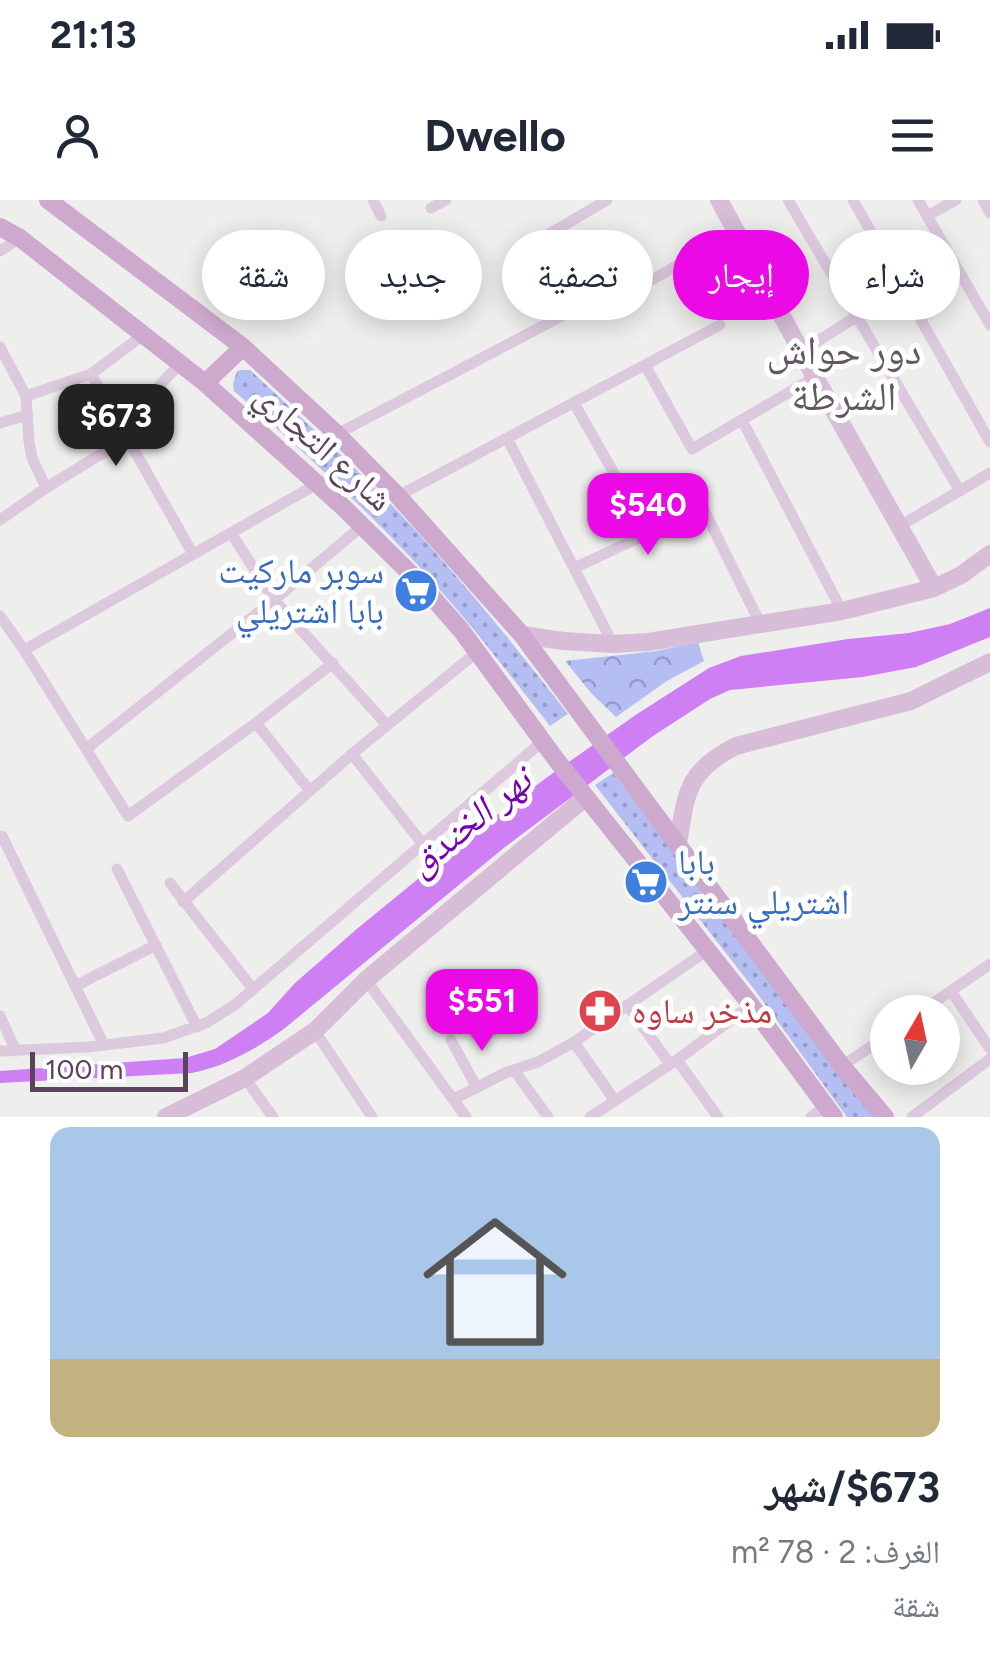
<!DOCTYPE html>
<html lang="ar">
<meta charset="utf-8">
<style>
body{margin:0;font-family:Figtree,"Noto Naskh Arabic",sans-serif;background:#f6f6f7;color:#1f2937;direction:rtl;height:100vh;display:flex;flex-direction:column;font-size:38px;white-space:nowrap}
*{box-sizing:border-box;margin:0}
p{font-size:32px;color:#747a83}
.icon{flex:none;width:55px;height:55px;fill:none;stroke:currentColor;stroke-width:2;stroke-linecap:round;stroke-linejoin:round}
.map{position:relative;height:917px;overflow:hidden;direction:ltr}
.panel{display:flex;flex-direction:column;background:#fff;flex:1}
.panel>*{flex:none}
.banner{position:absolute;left:30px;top:30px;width:930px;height:90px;direction:rtl;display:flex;gap:20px}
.needle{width:65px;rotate:9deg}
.buttons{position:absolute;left:870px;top:795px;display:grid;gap:20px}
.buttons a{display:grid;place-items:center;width:90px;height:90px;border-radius:50%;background:#fff;box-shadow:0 5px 25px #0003;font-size:50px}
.scale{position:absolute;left:30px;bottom:25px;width:158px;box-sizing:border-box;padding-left:10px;border:5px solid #5a435b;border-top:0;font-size:28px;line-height:35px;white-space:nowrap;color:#5a435b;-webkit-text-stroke:8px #fff;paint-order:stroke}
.price{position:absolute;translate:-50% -85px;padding:0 22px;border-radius:20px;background:#eb0ae5;color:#fff;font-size:32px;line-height:65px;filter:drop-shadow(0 2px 5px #0008)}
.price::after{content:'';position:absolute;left:50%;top:60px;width:30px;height:22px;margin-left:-15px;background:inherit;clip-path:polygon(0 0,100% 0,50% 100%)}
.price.selected{background:#222;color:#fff}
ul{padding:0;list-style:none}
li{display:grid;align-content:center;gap:20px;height:530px;padding:0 50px}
li span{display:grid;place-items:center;height:310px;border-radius:20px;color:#555}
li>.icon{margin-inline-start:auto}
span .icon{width:180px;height:180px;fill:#fffc;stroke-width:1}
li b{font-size:42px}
.chip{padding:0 35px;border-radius:45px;background:#fff;box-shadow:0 5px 25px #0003;font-size:35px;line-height:90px}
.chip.selected{background:#eb0ae5;color:#fff}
.status{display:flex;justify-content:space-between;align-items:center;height:70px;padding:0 50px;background:#fff;direction:ltr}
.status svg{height:28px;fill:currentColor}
header{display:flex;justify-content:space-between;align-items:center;height:130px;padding:0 50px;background:#fff;font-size:45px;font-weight:700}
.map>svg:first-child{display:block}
.grass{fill:url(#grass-dots)}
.park{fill:url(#park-crowns)}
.water{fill:#cd7ff3}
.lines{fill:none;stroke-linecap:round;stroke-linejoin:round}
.street{stroke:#ddc9de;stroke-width:11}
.secondary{stroke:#d7bdd8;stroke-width:18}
.primary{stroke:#cda9ce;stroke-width:18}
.labels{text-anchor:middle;stroke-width:10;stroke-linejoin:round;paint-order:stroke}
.street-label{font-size:35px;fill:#5a435b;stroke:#fff}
.shop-label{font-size:35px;fill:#366cbe;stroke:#fff;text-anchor:end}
.health-label{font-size:35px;fill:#be3a42;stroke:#fff;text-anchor:start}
.water-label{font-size:38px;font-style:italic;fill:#7701b1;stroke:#fff}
.quarter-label{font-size:40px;fill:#625862;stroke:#fff}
</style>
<div class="status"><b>21:13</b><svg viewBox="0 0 49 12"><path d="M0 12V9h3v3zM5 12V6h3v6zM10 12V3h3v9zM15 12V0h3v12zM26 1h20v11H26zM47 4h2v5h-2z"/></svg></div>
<header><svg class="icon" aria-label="menu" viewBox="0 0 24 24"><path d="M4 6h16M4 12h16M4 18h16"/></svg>Dwello<svg class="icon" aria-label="person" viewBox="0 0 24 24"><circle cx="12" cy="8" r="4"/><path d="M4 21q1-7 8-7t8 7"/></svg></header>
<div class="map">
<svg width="990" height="917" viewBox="0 0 990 917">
<defs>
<pattern id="grass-dots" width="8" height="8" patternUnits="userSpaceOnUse" patternTransform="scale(2.5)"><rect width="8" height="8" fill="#b5bef2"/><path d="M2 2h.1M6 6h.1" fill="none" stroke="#969cc7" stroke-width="1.8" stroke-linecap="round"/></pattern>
<pattern id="park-crowns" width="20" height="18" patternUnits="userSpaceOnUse" patternTransform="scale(2.5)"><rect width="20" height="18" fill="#b5bef2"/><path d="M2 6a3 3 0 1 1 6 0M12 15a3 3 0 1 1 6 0" fill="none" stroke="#969cc7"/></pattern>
</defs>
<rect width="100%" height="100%" fill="#eeefec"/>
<path class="grass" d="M242,170H250C308,224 367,277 421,336C472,393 521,453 568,514L550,526C506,470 462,412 413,360C357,300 296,245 234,191L233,184L237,171Z
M613,573L875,917H847L757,793L595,585Z"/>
<path class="park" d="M698,442L704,461L667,481L616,517L591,493L565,461L657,451Z"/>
<path class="water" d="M990,408V437L916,467L863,477L730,490L710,499L653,536L505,647L285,828C256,849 227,866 192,873L0,883V871L185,858L215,849L268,813L295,783L358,728L484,625L546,578L637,514L709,468L741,456L848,439L909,433L950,424Z"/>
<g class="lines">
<path class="street" d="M373,0L381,16
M788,0L960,291
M853,0L990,242
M918,0L990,125
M983,0L990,13
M431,8L446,0
M927,16L956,0
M0,51L20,38
M622,96L737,33
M579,106L544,37L607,0
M0,147L26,196L29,241L32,258L46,288
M802,151L951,57
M645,165L692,249L815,177
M91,174L193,354
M26,196L91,174L143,135
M574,203L649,335
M742,220L842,411
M0,223L28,215
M337,234L617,87
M507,238L613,444
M398,296L720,125
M0,320L46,288L127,238L133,216L138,208L180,164
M898,327L990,273
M231,333L274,400L387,525
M574,368L703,308L760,423
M0,416L24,450L128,616L256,523L333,463
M24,450L317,284
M256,523L310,591
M86,549L274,400L362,326
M352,554L422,643
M0,638L2,636L104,845
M117,669L197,827
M170,683L253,789
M183,702L352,554L477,452
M366,780L466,917
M75,786L156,745
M951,791L990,849
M627,805L670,864
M920,812L990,764
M0,816L16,851
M315,831L372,917
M451,840L477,888
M574,842L615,901
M0,851L88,847L163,838L206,823L236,804L543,541
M677,860L718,917
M842,866L888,835
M514,870L548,917
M245,878L273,917
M454,899L507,872L538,862L574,842L708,750
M590,917L677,860L751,805
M811,917L826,906
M912,917L990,859"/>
<path class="secondary" d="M719,0L815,177L934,388
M522,435L563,441L613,444L648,442L842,411L934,388L961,375L990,354
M678,644C686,594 686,571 736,546L911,501L990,462
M166,917L245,878L315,831L366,780L586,597"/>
<path class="primary" d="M48,0L243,147L337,234L398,296L522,435L842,866L885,917
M0,27L20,38L205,183L344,308L418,381L461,430L558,562L751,805L834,917
M205,183L243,147"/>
</g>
<defs>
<symbol id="supermarket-disc" viewBox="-11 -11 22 22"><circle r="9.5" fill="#3f7fe0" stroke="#fff"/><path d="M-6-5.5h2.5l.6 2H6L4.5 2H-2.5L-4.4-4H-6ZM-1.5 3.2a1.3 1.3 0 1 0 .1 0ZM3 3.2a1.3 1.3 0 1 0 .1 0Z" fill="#fff"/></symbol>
<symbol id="pharmacy-disc" viewBox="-11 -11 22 22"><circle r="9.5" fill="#e0444e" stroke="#fff"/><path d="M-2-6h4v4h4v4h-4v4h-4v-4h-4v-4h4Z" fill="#fff"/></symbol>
</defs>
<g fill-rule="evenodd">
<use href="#supermarket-disc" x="391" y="366" width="50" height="50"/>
<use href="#supermarket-disc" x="621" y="657" width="50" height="50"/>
<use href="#pharmacy-disc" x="575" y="786" width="50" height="50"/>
</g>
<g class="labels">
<g class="street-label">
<text transform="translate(324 247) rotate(42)" y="12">شارع التجاري</text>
</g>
<g class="shop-label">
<text x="384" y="383">سوبر ماركيت<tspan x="384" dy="40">بابا اشتريلي</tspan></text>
<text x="678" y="674" text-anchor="start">بابا<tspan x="678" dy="40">اشتريلي سنتر</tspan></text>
</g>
<g class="health-label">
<text x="632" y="823">مذخر ساوه</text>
</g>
<g class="water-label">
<text transform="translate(469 621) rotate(-39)" y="13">نهر الخندق</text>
</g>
<g class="quarter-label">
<text x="844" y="164">دور حواش<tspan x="844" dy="46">الشرطة</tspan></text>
</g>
</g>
</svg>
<div class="buttons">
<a><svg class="needle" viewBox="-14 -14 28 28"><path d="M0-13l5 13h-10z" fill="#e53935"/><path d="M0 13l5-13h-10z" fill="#747a83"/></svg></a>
</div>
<div class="scale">100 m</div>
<b class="price selected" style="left:116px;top:269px">$673</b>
<b class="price" style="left:648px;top:358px">$540</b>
<b class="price" style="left:482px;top:854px">$551</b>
<div class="banner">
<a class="chip">شراء</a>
<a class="chip selected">إيجار</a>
<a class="chip">تصفية</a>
<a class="chip">جديد</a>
<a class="chip">شقة</a>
</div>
</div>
<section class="panel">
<ul>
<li><span style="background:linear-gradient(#a9c7e8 75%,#c2b280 0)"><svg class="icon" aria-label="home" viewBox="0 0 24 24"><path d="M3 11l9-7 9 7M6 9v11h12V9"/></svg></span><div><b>$673/شهر</b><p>الغرف: 2 · 78 m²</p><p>شقة</p></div></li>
</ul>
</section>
